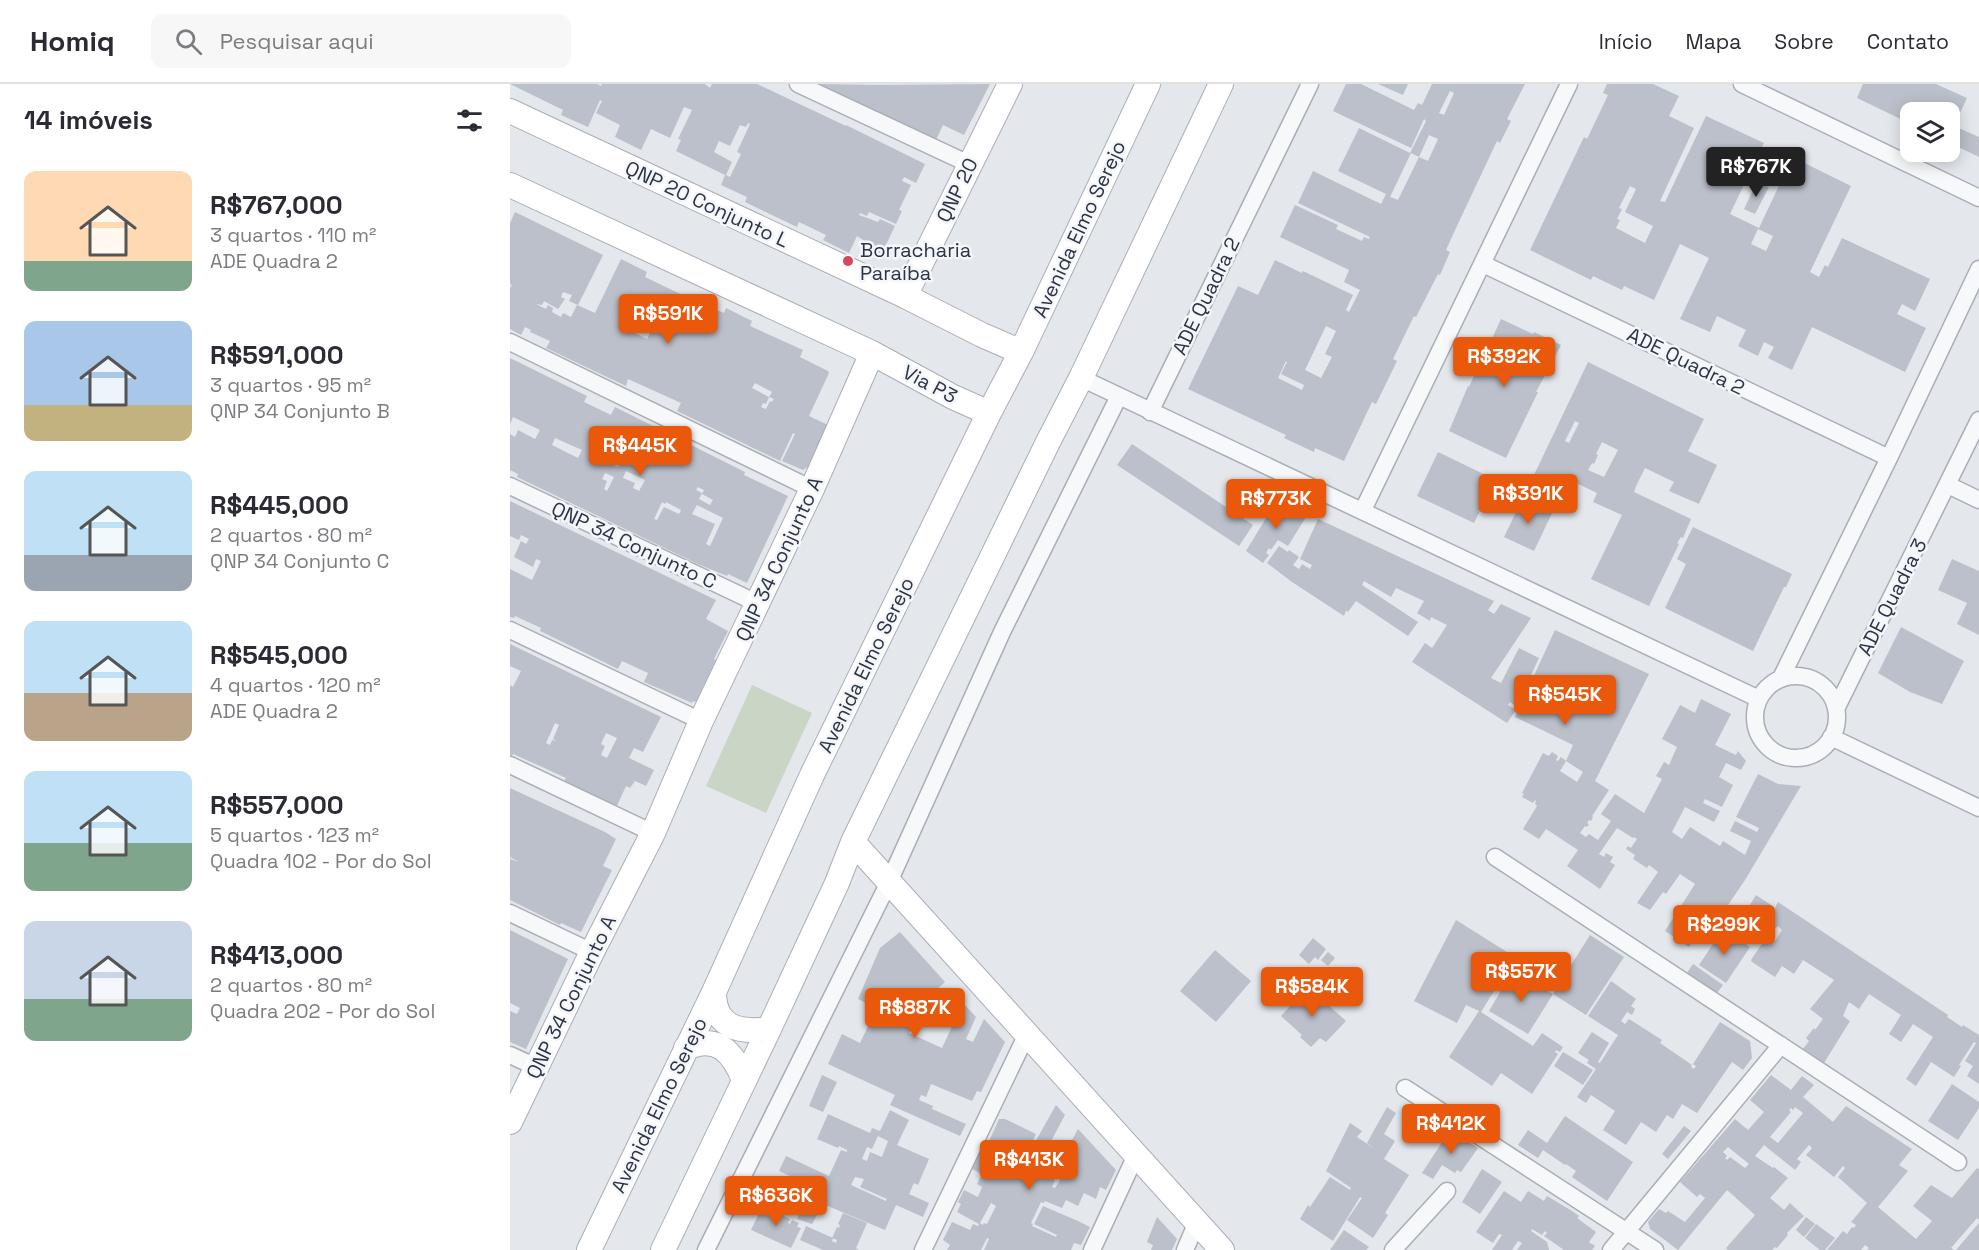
<!DOCTYPE html>
<html lang="pt">
<meta charset="utf-8">
<style>
body{margin:0;font-family:"Space Grotesk",sans-serif;background:#f7f7f7;color:#2b2b33;height:100vh;display:flex;flex-direction:column;font-size:22px;white-space:nowrap}
*{box-sizing:border-box;margin:0}
p{font-size:20px;color:#7c7c81}
.icon{flex:none;width:33px;height:33px;fill:none;stroke:currentColor;stroke-width:2;stroke-linecap:round;stroke-linejoin:round}
.map{position:relative;flex:1;overflow:hidden}
.sheet{display:flex;flex-direction:column;background:#fff;width:510px}
.sheet>*{flex:none}
.controls{position:absolute;left:1390px;top:18px;display:grid;gap:12px}
.controls a{display:grid;place-items:center;width:60px;height:60px;border-radius:12px;background:#fff;box-shadow:0 3px 15px #0003;font-size:30px}
.price{position:absolute;translate:-50% -51px;padding:0 14px;border-radius:6px;background:#ea580c;color:#fff;font-size:20px;line-height:39px;filter:drop-shadow(0 2px 3px #0008)}
.price::after{content:'';position:absolute;left:50%;top:36px;width:18px;height:14px;margin-left:-9px;background:inherit;clip-path:polygon(0 0,100% 0,50% 100%)}
.price.current{background:#222;color:#fff}
ul{padding:0;list-style:none}
li{display:flex;align-items:center;gap:18px;height:150px;padding:0 24px}
li span{display:grid;place-items:center;flex:none;width:168px;height:120px;border-radius:12px;color:#555}
li>.icon{margin-inline-start:auto}
span .icon{width:72px;height:72px;fill:#fffc;stroke-width:1}
li b{font-size:26px}
h2{display:flex;justify-content:space-between;align-items:center;height:72px;padding:0 24px;font-size:26px}
header{display:flex;align-items:center;gap:36px;box-sizing:border-box;height:84px;padding:0 30px;background:#fff;border-bottom:2px solid #e1e1e2}
header strong{font-size:28px}
nav{display:flex;gap:33px;margin-inline-start:auto;font-size:21px}
.search{width:420px;height:54px;background:#f7f7f7;display:flex;align-items:center;gap:15px;box-sizing:border-box;padding:0 21px;border-radius:12px;color:#7c7c81;font-size:22px}
main{display:flex;flex:1;min-height:0}
.map>svg:first-child{display:block}
.green{fill:#c9d6c5}
.building{fill:#bbc0ca;fill-rule:evenodd}
.lines{fill:none;stroke-linecap:round;stroke-linejoin:round}
.street-casing{stroke:#a9aeb7;stroke-width:19}
.secondary-casing{stroke:#a9aeb7;stroke-width:26}
.street{stroke:#f7f8fa;stroke-width:16}
.secondary{stroke:#fff;stroke-width:24}
.poi-dot{fill:#d1495b;stroke:#f4f6f9;stroke-width:2}
.labels{text-anchor:middle;stroke-width:5;stroke-linejoin:round;paint-order:stroke}
.street-label{font-size:20px;fill:#2b3445;stroke:#f4f6f9}
.poi-label{font-size:20px;fill:#2b3445;stroke:#f4f6f9;text-anchor:start}
</style>
<header>
<strong>Homiq</strong>
<div class="search"><svg class="icon" aria-label="search" viewBox="0 0 24 24"><circle cx="10" cy="10" r="6"/><path d="M15 15l6 6"/></svg>Pesquisar aqui</div>
<nav><a>Início</a><a>Mapa</a><a>Sobre</a><a>Contato</a></nav>
</header>
<main>
<section class="sheet">
<h2>14 imóveis<svg class="icon" aria-label="filters" viewBox="0 0 24 24"><path d="M4 7h16M4 17h16"/><circle cx="9" cy="7" r="2"/><circle cx="15" cy="17" r="2"/></svg></h2>
<ul>
<li><span style="background:linear-gradient(#ffd9b3 75%,#7fa58c 0)"><svg class="icon" aria-label="home" viewBox="0 0 24 24"><path d="M3 11l9-7 9 7M6 9v11h12V9"/></svg></span><div><b>R$767,000</b><p>3 quartos · 110 m²</p><p>ADE Quadra 2</p></div></li>
<li><span style="background:linear-gradient(#a9c7e8 70%,#c2b280 0)"><svg class="icon" aria-label="home" viewBox="0 0 24 24"><path d="M3 11l9-7 9 7M6 9v11h12V9"/></svg></span><div><b>R$591,000</b><p>3 quartos · 95 m²</p><p>QNP 34 Conjunto B</p></div></li>
<li><span style="background:linear-gradient(#bfe0f5 70%,#9aa5b1 0)"><svg class="icon" aria-label="home" viewBox="0 0 24 24"><path d="M3 11l9-7 9 7M6 9v11h12V9"/></svg></span><div><b>R$445,000</b><p>2 quartos · 80 m²</p><p>QNP 34 Conjunto C</p></div></li>
<li><span style="background:linear-gradient(#bfe0f5 60%,#b9a48a 0)"><svg class="icon" aria-label="home" viewBox="0 0 24 24"><path d="M3 11l9-7 9 7M6 9v11h12V9"/></svg></span><div><b>R$545,000</b><p>4 quartos · 120 m²</p><p>ADE Quadra 2</p></div></li>
<li><span style="background:linear-gradient(#bfe0f5 60%,#7fa58c 0)"><svg class="icon" aria-label="home" viewBox="0 0 24 24"><path d="M3 11l9-7 9 7M6 9v11h12V9"/></svg></span><div><b>R$557,000</b><p>5 quartos · 123 m²</p><p>Quadra 102 - Por do Sol</p></div></li>
<li><span style="background:linear-gradient(#c9d6e8 65%,#7fa58c 0)"><svg class="icon" aria-label="home" viewBox="0 0 24 24"><path d="M3 11l9-7 9 7M6 9v11h12V9"/></svg></span><div><b>R$413,000</b><p>2 quartos · 80 m²</p><p>Quadra 202 - Por do Sol</p></div></li>
</ul>
</section>
<div class="map">
<svg width="1469" height="1166" viewBox="0 0 1469 1166">
<rect width="100%" height="100%" fill="#e4e7ec"/>
<path class="green" d="M242,601L302,629L256,729L196,702Z"/>
<path class="building" d="M0,0H87L91,2L92,0H195L200,4L202,0H247L336,42V41L415,80L406,99L394,93L392,97L401,101L389,126L392,127L386,140L359,128L357,132L350,129L349,131L368,138L370,135L385,142L371,171L359,165L361,161L347,152L339,169L313,156L316,151L289,138L287,143L235,118L237,113L211,101L215,91L166,67L171,56L168,55L182,26L174,23L160,54L141,45L131,66L105,53L110,41L86,29L92,17L90,16L78,43L51,31L53,26ZM238,39L240,40L227,68L231,70L220,93L216,91L222,78L204,68L209,57L220,62L230,41L236,43Z
M309,0L367,1L480,0L454,51L433,41L426,56Z
M836,0H851L904,26L908,19L912,21L922,0H1015L997,35L1001,37L990,59L987,57L946,144L936,166L940,168L930,191L928,190L906,233L904,232L883,275L887,277L866,320L862,318L834,377L805,364L804,368L774,354L776,351L678,305L728,202L748,211L765,176L792,189L793,187L843,211L836,226L839,228L850,206L834,198L839,186L770,153L785,121L828,141L826,145L852,157L854,153L859,155L860,153L788,119L803,87L871,120L876,110L828,87L849,44L900,69L916,37L914,35L901,64L823,27ZM940,7L944,9L934,31L929,29ZM919,51L928,55L918,77L909,73L888,116L880,113L901,69L909,73ZM816,242L826,247L815,270L822,273L811,294L795,286ZM776,277L777,278L771,290L794,301L792,306L768,294Z
M868,0H898L893,11Z
M1097,0H1143L1169,12L1159,32L1184,44L1150,117L1155,118L1196,32L1254,59L1220,130L1249,144L1274,91L1258,83L1266,65L1341,102L1300,188L1309,193L1315,181L1318,183L1332,154L1420,195L1405,227L1392,220L1387,230L1416,244L1395,288L1302,243L1282,286L1258,274L1264,263L1254,258L1248,272L1228,262L1236,246L1207,232L1200,248L1170,235L1199,174L1170,160L1144,216L1114,202L1112,206L1083,192L1081,196L1020,166L1074,53L1077,55L1098,11L1093,9ZM1120,102L1126,105L1115,128L1143,142L1135,159L1106,144L1110,136L1107,135L1112,125L1109,124ZM1248,145L1263,152L1256,167L1241,160Z
M1353,0H1426L1457,14L1444,42L1469,53V73L1440,59V28H1401V40L1347,14Z
M1247,98L1259,103L1245,130L1234,125Z
M5,128L93,171L68,221L59,217L62,211L53,208L51,213L55,215L48,225L34,217L32,221L26,220L36,225L38,221L43,224L42,228L51,233L53,229L61,233L67,221L85,229L111,175L137,188L135,193L187,218L214,229L216,224L242,237L240,242L293,266L290,273L318,287L319,289L299,332L318,341L299,382L293,386L272,377L285,350L283,349L270,377L167,327L171,319L118,295L116,302L36,264L40,257L20,248L21,246L15,243L11,251L0,245V204L2,201L0,200V139ZM154,215L156,216L137,255L111,242L117,230L140,241ZM245,299L262,308L259,313L264,315L262,318L260,317L256,325L251,323L253,319L256,320L259,313L242,304Z
M991,235L1023,250L1024,248L1051,261L1026,308H1028L996,374L939,347L958,302L959,303L969,281L967,280L977,257L980,259Z
M0,274L77,312L74,318L101,331L105,323L235,388L234,391L278,412L237,499L218,490L217,492L190,481L7,393L8,390L0,386V350L5,353L8,346L25,355L30,346L3,333L0,340ZM45,354L72,366L68,374L42,361ZM104,370L112,375L108,383L99,379ZM116,387L135,396L129,407L123,404L125,399L113,394ZM95,389L104,393L97,407L94,405L97,397L92,395ZM188,403L194,406L192,410L203,416L200,421L189,415L192,409L186,406ZM152,418L155,420L156,418L171,426L169,430L154,423L147,436L144,435ZM187,421L213,434L200,462L196,460L205,440L182,430Z
M1078,278L1194,335L1178,367L1207,381L1189,420L1159,407L1164,398L1135,384L1127,400L1124,408L1181,435L1173,454L1171,453L1167,459L1169,460L1139,522L1081,495L1112,431L1083,418L1087,409L1062,397L1058,396L1052,408L1023,393ZM1065,337L1069,339L1059,359L1055,357ZM1092,358L1108,366L1094,393L1078,386L1082,379L1084,380L1088,371L1086,370Z
M622,360L743,441L729,462L607,381Z
M928,368L986,396L983,402L977,399L972,410L977,413L964,439L907,412Z
M767,416L796,433L778,462L768,456L761,466L759,464L756,469L759,471L753,479L736,467Z
M0,417L206,516L196,535L218,547L204,575L206,576L186,618L183,617L182,619L134,598L138,589L112,577L108,585L30,547L31,544L5,532L4,534L0,533V485L22,496L31,477L26,475L23,483L4,473L11,457L16,460L19,455L11,451L9,456L0,452Z
M1011,418L1020,422L1021,419L1043,427L1024,467L994,453Z
M808,435L984,517L978,526L984,530L991,520L1021,534L981,594L991,599L1009,564L1029,574L1012,610L1015,611L1045,546L1139,590L1085,697L1099,706L1082,732L1083,733L1081,737L1079,736L1077,739L1079,740L1077,743L1075,742L1070,749L1076,753L1079,750L1088,756L1101,737L1091,730L1105,710L1134,729L1152,695L1146,692L1154,678L1159,681L1167,663L1152,655L1170,621L1185,629L1191,615L1221,630L1205,661L1226,671L1228,667L1236,677L1231,686L1216,679L1209,693L1223,701L1212,723L1195,715L1193,719L1210,727L1204,738L1175,723L1162,748L1172,755L1180,743L1210,762L1213,757L1235,771L1241,757L1220,747L1225,737L1247,748L1249,744L1226,733L1248,690L1268,700L1291,702L1235,796L1210,833L1204,829L1198,839L1195,837L1179,863L1155,847L1185,800L1170,790L1156,810L1153,808L1140,826L1127,819L1148,788L1139,781L1137,784L1123,775L1125,771L1116,765L1118,762L1121,764L1127,755L1124,753L1123,754L1107,744L1089,770L1094,773L1096,769L1103,773L1100,778L1105,781L1090,805L1057,782L1068,766L1036,745L1029,755L1013,745L1027,722L1025,720L1026,717L1025,716L1023,719L1012,713L1014,710L1012,709L1033,669L1039,672L1042,668L1048,672L1046,676L1048,677L1051,673L1056,677L1063,661L1005,633L1009,624L1000,618L998,621L1006,626L997,639L902,578L915,559L922,564L937,541L921,533L920,537L907,529L914,517L886,504L881,513L854,497L852,501L908,538L898,552L846,517L838,528L836,526L834,532L782,498L757,479L769,462L778,468L779,466L789,473L783,481L789,485L792,480L800,485L802,481L790,475ZM1056,677L1073,688L1067,698L1050,687Z
M1183,443L1282,490L1276,503H1274L1243,567L1155,524L1176,480L1167,475Z
M1442,475L1469,487V551L1447,540L1457,519L1428,506Z
M1391,543L1454,577L1432,620L1400,608L1368,589Z
M0,560L151,633L133,668L124,664L119,674L144,686L136,702L125,697L120,704L116,702L106,724L52,701L56,694L30,682L3,670L0,676V601L3,603L11,587L0,582ZM45,639L49,641L43,655L47,657L42,656L40,661L36,659ZM96,649L107,654L97,674L91,671L95,662L91,660Z
M0,704L95,748L106,755L93,782L102,786L71,848L51,839L50,841L0,816V775L9,778L0,773Z
M1246,811L1264,823L1241,859L1211,841L1217,831L1229,839Z
M1268,818L1438,931L1437,933L1452,943L1453,941L1469,951V1000L1457,992L1463,982L1455,977L1466,959L1464,958L1449,981L1451,982L1444,993L1421,978L1406,1002L1396,995L1423,953L1403,940L1391,958L1379,950L1391,931L1359,910L1349,925L1339,918L1333,932L1340,937L1314,979L1293,965L1299,957L1296,954L1304,944L1305,946L1313,935L1300,925L1324,896L1293,876L1284,890L1272,882L1265,893L1242,878L1241,876L1257,852L1265,857L1272,846L1268,842L1266,844L1258,838Z
M946,836L1005,873L971,928L1023,962L1032,949L1053,963L1050,968L1046,966L1045,968L1048,970L1022,1010L991,989L982,1002L939,973L969,927L956,921L947,939L904,917Z
M1213,845L1240,863L1216,899L1189,881Z
M0,846L58,875L16,965L0,958V927L7,930L10,924L0,919Z
M390,848L435,898L406,924L405,927L409,928L399,949L432,964L453,919L466,933L456,955L463,958L474,935L495,958L471,1008L467,1007L462,1017L421,1000L416,1013L411,1011L409,1016L423,1022L422,1025L456,1040L450,1052L380,1021L385,1011L318,980L332,950L350,959L367,924L348,915L370,864Z
M1080,851L1114,873L1076,931L1043,910Z
M803,854L816,865L808,876L805,873L799,880L789,871Z
M705,866L741,897L706,938L670,907Z
M818,868L825,874L818,882L811,876Z
M1183,880L1213,901L1204,913L1175,892Z
M1002,888L1043,910L1018,950L979,927Z
M1101,897L1126,915L1121,922L1125,925L1122,931L1117,928L1111,937L1115,940L1119,935L1152,956L1150,959L1182,981L1181,983L1184,985L1186,982L1183,980L1210,938L1240,957L1242,974L1233,986L1222,978L1187,1029L1172,1020L1163,1035L1157,1031L1146,1048L1131,1038L1116,1061L1093,1046L1105,1027L1081,1011L1076,1019L1067,1013L1086,985L1077,979L1079,976L1068,969L1082,948L1099,959L1088,978L1090,979L1108,951L1078,932Z
M787,903L801,918L807,911L836,937L816,958L810,954L801,963L790,953L792,951L771,932L783,919L777,914Z
M1053,968L1083,986L1073,1001L1044,982Z
M312,991L327,998L313,1028L299,1022Z
M1261,991L1281,1006L1292,992L1304,1001L1293,1013L1323,1038L1336,1022L1402,1065L1389,1081L1398,1087L1368,1123L1406,1155L1422,1137L1403,1122L1421,1101L1442,1114L1467,1084L1469,1085V1136L1467,1134L1441,1164L1444,1166H1357L1359,1164L1355,1161L1351,1166H1317L1333,1147L1337,1150L1342,1143L1344,1144L1346,1141L1341,1138L1357,1119L1328,1093L1335,1084L1333,1082L1324,1093L1296,1071L1302,1064L1299,1061L1287,1075L1291,1078L1285,1086L1254,1061L1245,1072L1263,1084L1264,1083L1278,1094L1260,1114L1274,1126L1280,1119L1294,1132L1277,1149L1278,1151L1267,1164L1265,1163L1262,1166H1218L1216,1164L1245,1131L1217,1106L1168,1166L1140,1145L1138,1138L1149,1125L1156,1129L1158,1127L1175,1138L1195,1114L1190,1110L1187,1113L1170,1098L1225,1035L1238,1046L1254,1028L1240,1016ZM1285,1023L1293,1029L1268,1059L1260,1053L1281,1028L1279,1026L1281,1024L1283,1026ZM1218,1063L1239,1080L1235,1084L1220,1073L1217,1076L1215,1074L1217,1072L1213,1068Z
M1442,1000L1469,1018V1024L1448,1056L1418,1037Z
M546,1021L555,1031L540,1059L542,1060L536,1070L550,1076L541,1094L545,1096L542,1103L545,1104L549,1098L553,1087L547,1084L568,1045L606,1086L596,1106L590,1103L586,1115L574,1109L568,1122L556,1116L552,1124L535,1117L534,1119L531,1118L521,1139L523,1140L522,1142L546,1153L547,1151L524,1140L533,1122L568,1137L580,1143L571,1161L564,1159L561,1166H474L479,1155L477,1154L471,1166H437L440,1161L433,1156L442,1138L460,1146L463,1140L468,1142L469,1140L447,1128L451,1120L448,1118L454,1106L468,1113L472,1103L467,1100L472,1090L462,1085L472,1063L476,1064L489,1035H495L526,1050L518,1067L510,1064L509,1067L516,1070L511,1083ZM481,1119L486,1122L477,1140L474,1139L473,1141L470,1139Z
M877,1023L886,1029L874,1050L885,1057L874,1075L899,1091L875,1129L878,1131L863,1154L837,1136L852,1114L850,1113L823,1157L790,1135L798,1121L800,1123L820,1093L840,1106L841,1104L816,1087L840,1039L852,1047L847,1053L865,1065L857,1059Z
M907,1023L915,1029L901,1051L892,1045Z
M380,1026L399,1036L387,1061L419,1075L408,1101L404,1099L399,1110L419,1119L413,1133L386,1121L375,1146L313,1120L302,1140L287,1135L290,1129L267,1119L268,1116L264,1114L263,1116L257,1113L264,1098L299,1113L304,1103L269,1087L276,1072L319,1092L331,1066L337,1068V1066L329,1062L328,1064L307,1055L318,1030L360,1049L362,1044L370,1047ZM368,1052L378,1057L372,1073L360,1068L357,1077L352,1075L357,1063L362,1065ZM345,1093L354,1095L350,1103L377,1115L376,1117L341,1101Z
M1055,1032L1123,1078L1097,1117L1062,1093L1066,1087L1056,1080L1055,1081L1033,1066L1028,1074L1008,1061L1018,1046L1037,1059Z
M1174,1042L1181,1047L1158,1075L1152,1070Z
M940,1046L968,1064L951,1088L947,1086L945,1089L932,1081L923,1095L912,1089Z
M972,1085L992,1098L970,1130L952,1118Z
M994,1107L1011,1118L1018,1107L1034,1117L1037,1112L1062,1127L1069,1132L1067,1134L1086,1148L1079,1158L1085,1162L1082,1166H1054L1034,1152L1037,1149L1035,1147L1032,1151L1022,1145L1021,1147L1037,1158L1039,1166H1007L1012,1159L1008,1157L1002,1166H982L992,1151L989,1150L983,1159L966,1148Z
M252,1123L280,1135L278,1139L280,1140L282,1136L289,1139L287,1143L291,1144L281,1164L241,1146Z
M333,1129L357,1139L346,1164L349,1166H313L290,1156L296,1142L323,1154L322,1157L326,1159L327,1156L322,1154L327,1143L329,1144L330,1141L328,1140Z
M647,1133L667,1155L662,1166H641L643,1161L637,1158Z
M1296,1133L1305,1140L1294,1153L1286,1146Z
M1469,1139V1166H1446Z
M1306,1140L1325,1154L1315,1166H1310L1295,1154Z
M834,1146L859,1163L856,1166H820Z"/>
<g class="lines">
<defs>
<path id="street" d="M288,0L459,80
M1232,0L1469,114
M973,180L1379,374
M0,258L302,405
M571,294L1249,615
M640,328L800,0
M1438,401L1469,416
M0,402L249,520
M853,426L1059,0
M0,546L191,637
M1245 633a41 41 0 1 1 82 0a41 41 0 1 1-82 0Z
M1271,594L1379,374L1469,185
M1326,625L1469,336
M1321,653L1469,724
M0,681L143,749
M985,773L1448,1078
M0,829L82,868
M0,971L26,983
M895,1004L1145,1166
M196,1166L379,798L492,548L609,312
M413,1166L517,950
M582,1166L626,1071
M675,1166L687,1138
M883,1166L937,1107
M1101,1166L1271,961"/>
<path id="secondary" d="M0,27L395,212L472,251L511,268
M0,101L362,269L443,313L479,329
M395,212L500,0
M343,758L712,1166
M204,908C204,944 230,949 259,945
M176,964C207,950 223,968 234,996
M0,1038L82,868L143,749L191,637L302,405L362,269
M79,1166L204,908L302,691L479,329L511,268L638,0
M153,1166L259,945L327,799L343,758L538,358L571,294L711,0"/>
</defs>
<use href="#street" class="street-casing"/>
<use href="#secondary" class="secondary-casing"/>
<use href="#street" class="street"/>
<use href="#secondary" class="secondary"/>
</g>
<circle class="poi-dot" cx="338" cy="177" r="6"/>
<g class="labels">
<g class="street-label">
<text transform="translate(447 106) rotate(-64)" y="7">QNP 20</text>
<text transform="translate(197 120) rotate(25)" y="7">QNP 20 Conjunto L</text>
<text transform="translate(569 145) rotate(-65)" y="7">Avenida Elmo Serejo</text>
<text transform="translate(696 212) rotate(-64)" y="7">ADE Quadra 2</text>
<text transform="translate(1176 277) rotate(26)" y="7">ADE Quadra 2</text>
<text transform="translate(420 300) rotate(28)" y="7">Via P3</text>
<text transform="translate(124 461) rotate(25)" y="7">QNP 34 Conjunto C</text>
<text transform="translate(269 475) rotate(-65)" y="7">QNP 34 Conjunto A</text>
<text transform="translate(1382 513) rotate(-63)" y="7">ADE Quadra 3</text>
<text transform="translate(356 581) rotate(-64)" y="7">Avenida Elmo Serejo</text>
<text transform="translate(61 913) rotate(-64)" y="7">QNP 34 Conjunto A</text>
<text transform="translate(149 1021) rotate(-64)" y="7">Avenida Elmo Serejo</text>
</g>
<g class="poi-label">
<text x="350" y="173">Borracharia<tspan x="350" dy="23">Paraíba</tspan></text>
</g>
</g>
</svg>
<div class="controls">
<a><svg class="icon" aria-label="layers" viewBox="0 0 24 24"><path d="M12 4l9 5-9 5-9-5zM3 14l9 5 9-5"/></svg></a>
</div>
<b class="price current" style="left:1246px;top:114px">R$767K</b>
<b class="price" style="left:158px;top:261px">R$591K</b>
<b class="price" style="left:994px;top:304px">R$392K</b>
<b class="price" style="left:130px;top:393px">R$445K</b>
<b class="price" style="left:1018px;top:441px">R$391K</b>
<b class="price" style="left:766px;top:446px">R$773K</b>
<b class="price" style="left:1055px;top:642px">R$545K</b>
<b class="price" style="left:1214px;top:872px">R$299K</b>
<b class="price" style="left:1011px;top:919px">R$557K</b>
<b class="price" style="left:802px;top:934px">R$584K</b>
<b class="price" style="left:405px;top:955px">R$887K</b>
<b class="price" style="left:941px;top:1071px">R$412K</b>
<b class="price" style="left:519px;top:1107px">R$413K</b>
<b class="price" style="left:266px;top:1143px">R$636K</b>
</div>
</main>
